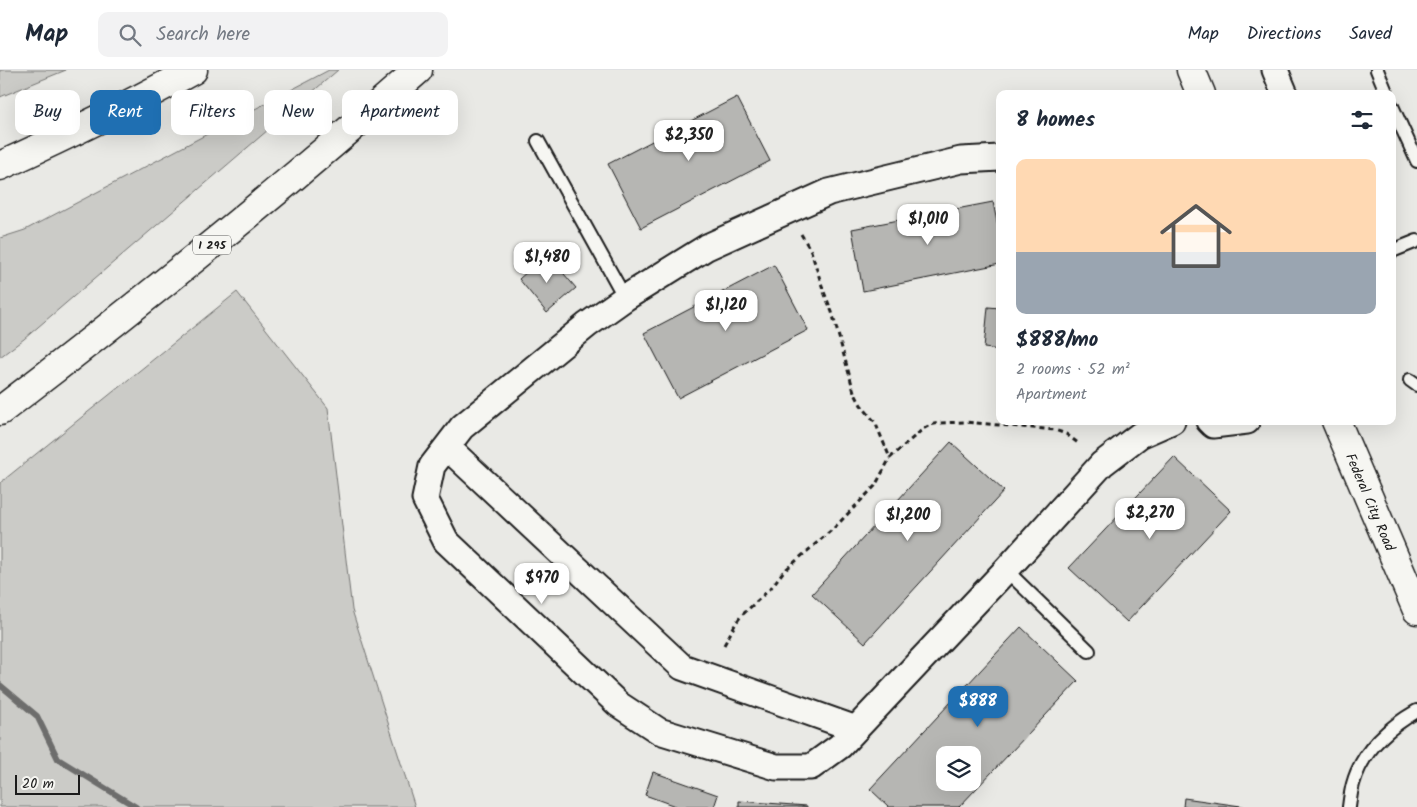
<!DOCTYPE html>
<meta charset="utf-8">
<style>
body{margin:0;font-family:Kalam,sans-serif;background:#f2f2f3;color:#1f2937;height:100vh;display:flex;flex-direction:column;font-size:19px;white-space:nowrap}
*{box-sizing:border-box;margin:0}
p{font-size:16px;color:#747a83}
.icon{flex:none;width:28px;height:28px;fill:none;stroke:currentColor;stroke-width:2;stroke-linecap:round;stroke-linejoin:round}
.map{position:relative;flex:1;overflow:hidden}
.drawer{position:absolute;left:996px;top:20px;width:400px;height:335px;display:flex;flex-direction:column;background:#fff;border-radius:10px;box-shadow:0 5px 20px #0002}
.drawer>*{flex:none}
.guide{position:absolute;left:15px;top:20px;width:475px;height:45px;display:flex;gap:10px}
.controls{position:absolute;left:936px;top:676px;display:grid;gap:10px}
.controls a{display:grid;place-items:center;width:45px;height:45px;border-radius:10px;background:#fff;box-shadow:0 5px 20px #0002;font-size:25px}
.scale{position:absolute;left:15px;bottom:12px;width:65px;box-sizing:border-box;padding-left:5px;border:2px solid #1c1c1c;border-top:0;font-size:14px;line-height:18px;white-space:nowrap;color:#1c1c1c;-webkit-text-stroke:4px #f6f6f2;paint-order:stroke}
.price{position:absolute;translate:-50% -42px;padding:0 11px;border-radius:10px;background:#fff;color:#222;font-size:16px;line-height:32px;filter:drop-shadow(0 1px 2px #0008)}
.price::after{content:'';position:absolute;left:50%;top:30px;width:15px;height:11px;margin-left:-8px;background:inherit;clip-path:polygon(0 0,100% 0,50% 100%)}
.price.current{background:#1f6fb2;color:#fff}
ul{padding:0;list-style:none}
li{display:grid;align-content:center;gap:10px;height:265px;padding:0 20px}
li+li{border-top:1px solid #e0e1e3}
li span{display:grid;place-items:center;height:155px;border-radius:10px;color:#555}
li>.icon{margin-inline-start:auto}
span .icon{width:90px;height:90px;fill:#fffc;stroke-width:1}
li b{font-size:21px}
h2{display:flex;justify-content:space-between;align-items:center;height:60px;padding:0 20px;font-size:21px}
.chip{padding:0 18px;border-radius:10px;background:#fff;box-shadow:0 5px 20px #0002;font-size:18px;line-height:45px}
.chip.current{background:#1f6fb2;color:#fff}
header{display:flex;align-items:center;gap:30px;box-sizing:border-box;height:70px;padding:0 25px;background:#fff;border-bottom:1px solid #e0e1e3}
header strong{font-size:24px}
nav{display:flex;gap:28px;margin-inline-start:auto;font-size:18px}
.search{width:350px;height:45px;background:#f2f2f3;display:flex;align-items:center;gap:12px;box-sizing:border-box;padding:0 18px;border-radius:10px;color:#747a83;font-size:19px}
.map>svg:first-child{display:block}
.green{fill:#cbcbc7;stroke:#747472}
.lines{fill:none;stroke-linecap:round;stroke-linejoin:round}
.stream{stroke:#6d6d6c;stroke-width:6}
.building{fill:#b6b6b3;stroke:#1c1c1c;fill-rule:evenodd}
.service-casing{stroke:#1c1c1c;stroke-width:16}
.minor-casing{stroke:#1c1c1c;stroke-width:29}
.tertiary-casing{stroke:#1c1c1c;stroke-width:31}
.motorway-casing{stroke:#1c1c1c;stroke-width:31}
.path{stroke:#1c1c1c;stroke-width:3;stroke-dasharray:5 4;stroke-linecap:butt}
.service{stroke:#f6f6f2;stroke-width:12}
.minor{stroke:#f6f6f2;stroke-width:25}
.tertiary{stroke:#f6f6f2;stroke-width:28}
.motorway{stroke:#f6f6f2;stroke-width:28}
.labels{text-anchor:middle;stroke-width:4;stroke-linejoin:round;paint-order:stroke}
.shield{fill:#f6f6f2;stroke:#5d5d5c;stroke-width:1}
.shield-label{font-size:12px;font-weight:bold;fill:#1c1c1c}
.street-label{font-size:14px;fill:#1c1c1c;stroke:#f6f6f2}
</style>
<header>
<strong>Map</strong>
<div class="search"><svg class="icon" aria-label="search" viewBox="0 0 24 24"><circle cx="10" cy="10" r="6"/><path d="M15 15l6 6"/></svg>Search here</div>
<nav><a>Map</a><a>Directions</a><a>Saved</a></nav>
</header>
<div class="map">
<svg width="1417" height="737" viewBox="0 0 1417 737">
<rect width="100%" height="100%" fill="#e9e9e5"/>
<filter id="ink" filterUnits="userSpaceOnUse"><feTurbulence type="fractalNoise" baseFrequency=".02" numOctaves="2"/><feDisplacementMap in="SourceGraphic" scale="10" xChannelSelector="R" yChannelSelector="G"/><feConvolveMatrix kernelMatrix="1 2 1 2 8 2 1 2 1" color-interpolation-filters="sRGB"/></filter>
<g filter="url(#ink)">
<path class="green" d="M0,0H66L0,27Z
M329,0H338L24,269L0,287V168L25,160Z
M237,222L328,338L352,540L415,737H0V413Z"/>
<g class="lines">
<path class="stream" d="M0,615L37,646L58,689L136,737"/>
</g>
<path class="building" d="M737,27L770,91L641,158L608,94Z
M993,132L1000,168V194L863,221L852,159Z
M547,184L576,218L547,243L519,209Z
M774,195L808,260L678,328L644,263Z
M988,237L1000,238V280L984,278Z
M951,372L1004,421L865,573L812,524Z
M1174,387L1231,441L1127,552L1069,498Z
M1021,557L1078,611L959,737H889L870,719ZM945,685H972V712H945Z
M653,702L718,725L714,737H678L645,725Z
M1184,728L1248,737H1183Z
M739,731L807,736V737H739Z"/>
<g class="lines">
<defs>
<path id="service" d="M1377,0L1387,24
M1392,36L1417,91
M538,71L625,228
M1392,181L1417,171
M1410,310L1417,315
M1006,500L1089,581
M1349,737C1350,729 1351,721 1353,714C1362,681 1389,657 1417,641"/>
<path id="minor" d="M1275,0L1285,24
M1000,88L961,90L829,122L707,177L625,228L587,255L462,357L432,396L425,429L446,471L618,634L659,661L776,697H811L840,676L856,659L1006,500L1102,394L1140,365L1172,351
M1209,351L1213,355L1247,351
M447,377L682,597L856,659"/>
<g id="tertiary">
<path d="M1191,0L1201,24"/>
<path id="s1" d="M1336,351L1417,540"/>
</g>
<path id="motorway" d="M0,96C66,66 130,35 193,0
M0,341C143,232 283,119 418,0"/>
</defs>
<use href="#service" class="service-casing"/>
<use href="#minor" class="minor-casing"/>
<use href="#tertiary" class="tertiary-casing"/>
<use href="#motorway" class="motorway-casing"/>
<path class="path" d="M801,164L811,181L824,222L832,242L854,322L861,335L875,352L890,388L923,359L930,355L939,353L965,352L1055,360L1066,364L1078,373
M724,575L736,553L741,546L770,519L783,502L834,458L875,416L890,388"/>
<use href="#service" class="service"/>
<use href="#minor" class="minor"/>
<use href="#tertiary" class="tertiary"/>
<use href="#motorway" class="motorway"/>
</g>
</g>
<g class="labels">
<rect class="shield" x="193" y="165.5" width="38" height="19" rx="4"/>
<g class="shield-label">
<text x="212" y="179">I 295</text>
</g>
<g class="street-label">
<text dy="5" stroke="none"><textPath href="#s1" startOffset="88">Federal City Road</textPath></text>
</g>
</g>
</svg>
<div class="controls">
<a><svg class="icon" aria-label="layers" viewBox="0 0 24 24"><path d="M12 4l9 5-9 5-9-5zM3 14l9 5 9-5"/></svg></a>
</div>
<div class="scale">20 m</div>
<b class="price" style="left:689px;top:92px">$2,350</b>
<b class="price" style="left:928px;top:176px">$1,010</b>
<b class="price" style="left:547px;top:214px">$1,480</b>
<b class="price" style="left:726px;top:262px">$1,120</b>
<b class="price" style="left:1150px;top:470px">$2,270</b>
<b class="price" style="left:908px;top:472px">$1,200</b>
<b class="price" style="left:542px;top:535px">$970</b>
<b class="price current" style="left:978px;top:658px">$888</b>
<div class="guide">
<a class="chip">Buy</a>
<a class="chip current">Rent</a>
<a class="chip">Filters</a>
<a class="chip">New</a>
<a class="chip">Apartment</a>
</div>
<section class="drawer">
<h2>8 homes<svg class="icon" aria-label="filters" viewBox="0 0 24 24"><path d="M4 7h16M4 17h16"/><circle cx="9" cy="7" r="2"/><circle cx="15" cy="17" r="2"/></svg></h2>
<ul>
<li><span style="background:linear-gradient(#ffd9b3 60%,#9aa5b1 0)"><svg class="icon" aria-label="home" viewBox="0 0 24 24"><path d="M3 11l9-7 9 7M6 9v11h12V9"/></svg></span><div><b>$888/mo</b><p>2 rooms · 52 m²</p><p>Apartment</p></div></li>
</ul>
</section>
</div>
